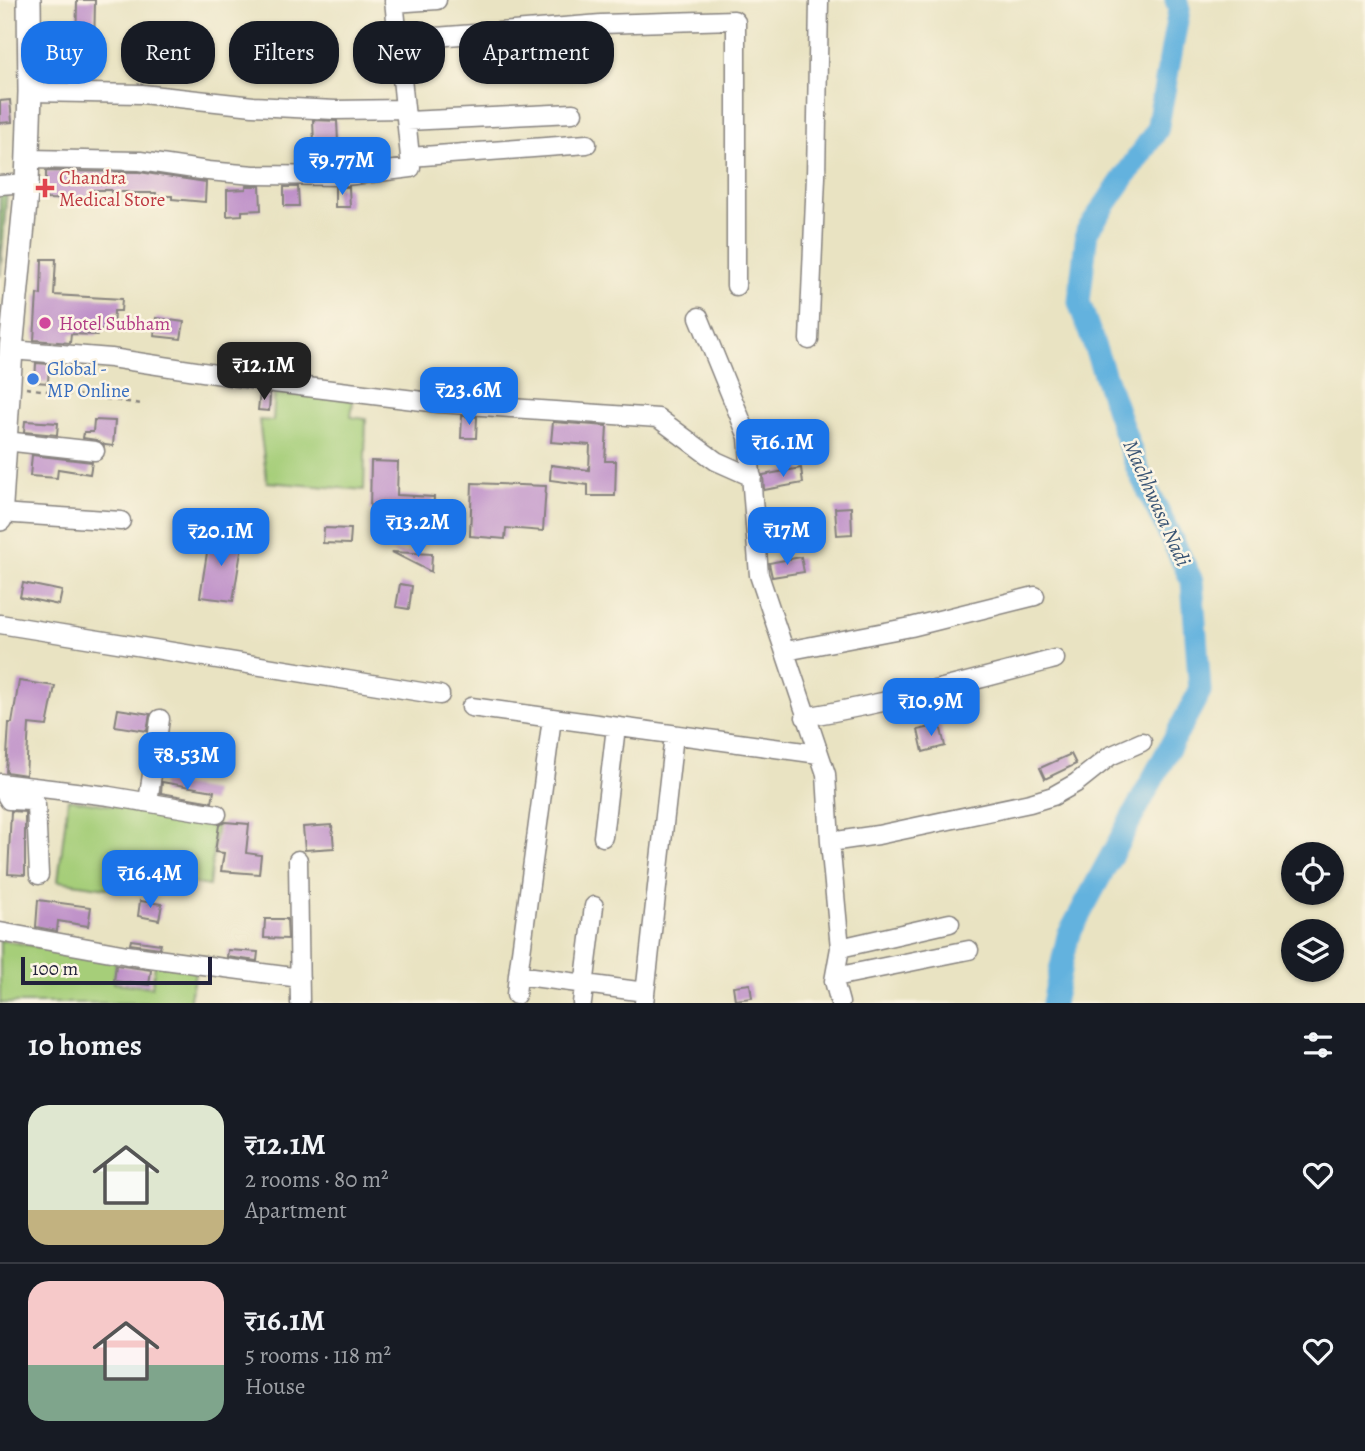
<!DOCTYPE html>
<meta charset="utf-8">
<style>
body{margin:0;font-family:Alegreya,serif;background:#20242c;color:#f1f3f6;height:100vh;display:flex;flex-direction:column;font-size:26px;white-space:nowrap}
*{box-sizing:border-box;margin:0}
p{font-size:23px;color:#9ea1a6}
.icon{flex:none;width:38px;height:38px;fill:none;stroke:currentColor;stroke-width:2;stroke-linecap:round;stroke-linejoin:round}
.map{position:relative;height:1003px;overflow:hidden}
.sheet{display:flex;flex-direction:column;background:#171b24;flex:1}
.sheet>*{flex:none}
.top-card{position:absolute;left:21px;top:21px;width:700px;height:63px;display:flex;gap:14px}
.tools{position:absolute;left:1281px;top:842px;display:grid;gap:14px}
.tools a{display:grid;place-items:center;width:63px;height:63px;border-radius:50%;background:#171b24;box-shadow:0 2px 5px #0004;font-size:35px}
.scale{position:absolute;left:21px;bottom:18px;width:191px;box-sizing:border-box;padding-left:7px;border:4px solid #22223b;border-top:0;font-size:19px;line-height:24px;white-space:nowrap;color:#22223b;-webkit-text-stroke:5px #fcf5e5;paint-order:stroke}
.price{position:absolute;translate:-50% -60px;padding:0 16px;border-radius:14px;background:#1a73e8;color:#fff;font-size:23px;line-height:46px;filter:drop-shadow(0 2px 4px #0008)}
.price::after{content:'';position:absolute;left:50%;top:42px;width:21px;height:16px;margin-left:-10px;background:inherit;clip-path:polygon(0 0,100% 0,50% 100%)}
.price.active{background:#222;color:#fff}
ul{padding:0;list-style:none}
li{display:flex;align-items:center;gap:21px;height:175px;padding:0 28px}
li+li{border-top:2px solid #363941}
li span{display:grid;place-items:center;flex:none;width:196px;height:140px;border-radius:21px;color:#555}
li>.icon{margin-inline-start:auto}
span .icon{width:84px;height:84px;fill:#fffc;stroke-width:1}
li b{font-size:30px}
h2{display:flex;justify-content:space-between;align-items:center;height:84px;padding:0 28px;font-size:30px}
.pill{padding:0 24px;border-radius:28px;background:#171b24;box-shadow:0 2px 5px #0004;font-size:24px;line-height:63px}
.pill.active{background:#1a73e8;color:#fff}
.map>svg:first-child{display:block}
.green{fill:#a6ce79;stroke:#64785a;stroke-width:2}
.forest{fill:#84b169;stroke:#536a52;stroke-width:2}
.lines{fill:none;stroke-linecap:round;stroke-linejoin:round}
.river{stroke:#64b2de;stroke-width:23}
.building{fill:#bf92c9}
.minor-casing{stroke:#86827e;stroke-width:21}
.major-casing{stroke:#86827e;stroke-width:26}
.path{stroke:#86827e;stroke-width:2.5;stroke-dasharray:5 5;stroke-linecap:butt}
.minor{stroke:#fff;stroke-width:18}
.major{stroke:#fff;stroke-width:23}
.health-dot{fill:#e0444e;stroke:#fcf5e5;stroke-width:2.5}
.hotel-dot{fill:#d1479c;stroke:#fcf5e5;stroke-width:2.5}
.shop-dot{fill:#3f7fe0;stroke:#fcf5e5;stroke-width:2.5}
.labels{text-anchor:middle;stroke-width:5;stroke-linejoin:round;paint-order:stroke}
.health-label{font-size:19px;fill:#be3a42;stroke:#fcf5e5;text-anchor:start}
.hotel-label{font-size:19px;fill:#b23c85;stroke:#fcf5e5;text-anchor:start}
.shop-label{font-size:19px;fill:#366cbe;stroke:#fcf5e5;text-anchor:start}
.water-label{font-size:21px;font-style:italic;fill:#395474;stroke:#fcf5e5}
</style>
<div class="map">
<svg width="1365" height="1003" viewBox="0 0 1365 1003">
<rect width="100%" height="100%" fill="#fcf5e5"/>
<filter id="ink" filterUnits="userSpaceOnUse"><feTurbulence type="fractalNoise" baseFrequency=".0143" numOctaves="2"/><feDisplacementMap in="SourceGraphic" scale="14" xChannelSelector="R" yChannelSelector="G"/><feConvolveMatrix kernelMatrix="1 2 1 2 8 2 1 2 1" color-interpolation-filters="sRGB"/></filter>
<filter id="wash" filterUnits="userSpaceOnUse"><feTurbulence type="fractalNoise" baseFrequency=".00686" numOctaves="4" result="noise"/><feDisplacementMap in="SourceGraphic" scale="28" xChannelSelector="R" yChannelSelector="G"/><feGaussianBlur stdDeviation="1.57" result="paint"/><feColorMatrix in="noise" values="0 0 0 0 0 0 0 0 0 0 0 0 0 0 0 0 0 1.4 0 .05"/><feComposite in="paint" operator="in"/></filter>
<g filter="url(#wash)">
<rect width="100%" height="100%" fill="#e9e3c2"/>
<path class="green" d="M275,390L353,400L351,417L366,419L364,490L267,482L259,420L273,421Z
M68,799L217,821L209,886L131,873L128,891L58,881Z
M0,940L116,960L114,983L152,987L155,963L196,968L189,1003H0Z"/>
<path class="forest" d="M0,192H7L0,277Z"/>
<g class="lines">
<path class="river" d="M1053,1003L1068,936L1200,691L1192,581L1137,468L1079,302L1087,231L1157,130L1179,10L1176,0"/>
</g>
<g id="blocks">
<path class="building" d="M77,0H95L94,54H76Z
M10,100L12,122L0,123V101Z
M313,120L337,121L338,142L314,143Z
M46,171L139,172L206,182L205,202L172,199V196H156V193H128V192H111V190H89V200L46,199Z
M246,186H260L261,210L242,211V215L227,216V190L246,189Z
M284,187H298L299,206H284Z
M335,187H349L350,207H335Z
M42,259H56L54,295L122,299L121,311H114L113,330L98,329L97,335L71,334L70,343L34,340L37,294L41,295Z
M156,318L184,322L181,339L154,336Z
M281,346L294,348L291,374L278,372Z
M36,363L49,364L48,383L35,382Z
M260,392L270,394L269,411L258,410Z
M462,416L477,417L476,438H461Z
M94,420L115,421L113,446L105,445L96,440L83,438L84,432H93Z
M25,421L58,423L57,435L24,432Z
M553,422L607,426L605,461H616L615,496H588V485L550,480L551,465L589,470L590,445L551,442Z
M32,455L92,462L90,474L58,469L57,478L30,476Z
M371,461L398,462L397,495L434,497L433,512L370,510Z
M801,468L803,483L764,490L763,475Z
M472,483L546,486L543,531L506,528L505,539L470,536Z
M851,507L852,534L837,535L835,508Z
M324,528L351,529L350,544L323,543Z
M210,534L243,539L233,601L200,597Z
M392,552L432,554L431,572Z
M801,557L804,572L772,577L769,563Z
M23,583L62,591L59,605L20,597Z
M400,584L412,586L409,609L396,607Z
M19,681L55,686L47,726L29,724L26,775L6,772L9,723H12Z
M118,709L150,714L147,731L115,726Z
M940,725L945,746L923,752L918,730Z
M1071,754L1076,764L1045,779L1040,768Z
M162,782L214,791L212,802L161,793Z
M11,811L25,812V875L8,874Z
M225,822L249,824L246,853L261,855L259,874L221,871L224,853L215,852L219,825Z
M332,825L334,848L305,850L303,827Z
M38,900L91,907L88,926L58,921L57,931L36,927Z
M140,901L162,904L159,920L138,916Z
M265,919H287L288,939L264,938Z
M131,940L161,944L160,948L130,944Z
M228,950L258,952L257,961L227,957Z
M116,965L151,970L149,985L114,981Z
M750,984L752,998L735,1000L733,986Z"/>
</g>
</g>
<g filter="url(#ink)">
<use href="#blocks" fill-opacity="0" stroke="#86827e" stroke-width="2"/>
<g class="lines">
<defs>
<path id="minor" d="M394,0L410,157L587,144
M394,3L437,0
M397,40L601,24L734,20L736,22V286
M30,92L142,94L253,106L335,110L405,109
M407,121L573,113
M28,159L140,161L208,171L254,175L346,176L411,168L410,157
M0,185L27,183
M699,317L748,437L759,575L826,774L830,842L840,948L834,981L840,1003
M809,340L816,177L819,0
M11,350L111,358L274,383L439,403L658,418L716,461L752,477
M5,441L95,451
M0,513L121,521
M0,624L440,695
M786,651L911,627L1035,596
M471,707L819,754
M805,717C890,703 972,681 1055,659
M0,783L109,796L217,814
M0,785L9,800L31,801L36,805L39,875
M148,802L160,719
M603,837L616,727
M830,842L878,835L1030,803L1053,796L1076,783L1110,756L1142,742
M298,860L300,1003
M0,932L127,955L300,978
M840,948L950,923
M518,975L552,718
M835,977L969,950
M516,995L518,975L645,992
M582,1003L594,906
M644,1003L674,735"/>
<path id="major" d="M0,519L11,350L27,183L30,92L29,0"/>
</defs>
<use href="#minor" class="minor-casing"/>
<use href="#major" class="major-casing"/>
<path class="path" d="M26,388L142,404"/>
<use href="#minor" class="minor"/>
<use href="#major" class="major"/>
</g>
</g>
<path class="health-dot" d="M41.5 177.5h7v7h7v7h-7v7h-7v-7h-7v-7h7z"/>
<circle class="hotel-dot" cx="45" cy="323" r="7"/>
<circle class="shop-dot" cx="33" cy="379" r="7"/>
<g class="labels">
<g class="health-label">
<text x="59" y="184">Chandra<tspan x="59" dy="22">Medical Store</tspan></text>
</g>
<g class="hotel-label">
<text x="59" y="330">Hotel Subham</text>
</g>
<g class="shop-label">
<text x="47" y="375">Global -<tspan x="47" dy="22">MP Online</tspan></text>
</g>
<g class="water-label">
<text transform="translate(1157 503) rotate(66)" y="7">Machhwasa Nadi</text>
</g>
</g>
</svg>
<div class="tools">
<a><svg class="icon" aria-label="locate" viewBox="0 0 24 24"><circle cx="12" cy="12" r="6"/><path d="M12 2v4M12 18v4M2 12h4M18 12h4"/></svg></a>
<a><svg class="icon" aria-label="layers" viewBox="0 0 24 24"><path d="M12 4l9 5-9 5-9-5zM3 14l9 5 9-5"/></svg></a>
</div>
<div class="scale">100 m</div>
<b class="price" style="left:342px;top:197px">₹9.77M</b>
<b class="price active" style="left:264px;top:402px">₹12.1M</b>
<b class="price" style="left:469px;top:427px">₹23.6M</b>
<b class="price" style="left:783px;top:479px">₹16.1M</b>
<b class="price" style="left:418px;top:559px">₹13.2M</b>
<b class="price" style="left:787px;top:567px">₹17M</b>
<b class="price" style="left:221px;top:568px">₹20.1M</b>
<b class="price" style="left:931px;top:738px">₹10.9M</b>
<b class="price" style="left:187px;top:792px">₹8.53M</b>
<b class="price" style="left:150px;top:910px">₹16.4M</b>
<div class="top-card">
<a class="pill active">Buy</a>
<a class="pill">Rent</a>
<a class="pill">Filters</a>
<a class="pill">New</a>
<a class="pill">Apartment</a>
</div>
</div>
<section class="sheet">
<h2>10 homes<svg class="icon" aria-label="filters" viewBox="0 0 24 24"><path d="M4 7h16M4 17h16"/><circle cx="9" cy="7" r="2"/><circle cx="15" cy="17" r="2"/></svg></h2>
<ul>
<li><span style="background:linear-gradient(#dfe7d0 75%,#c2b280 0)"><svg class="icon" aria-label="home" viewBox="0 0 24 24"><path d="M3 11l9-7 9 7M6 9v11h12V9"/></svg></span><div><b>₹12.1M</b><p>2 rooms · 80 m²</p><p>Apartment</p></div><svg class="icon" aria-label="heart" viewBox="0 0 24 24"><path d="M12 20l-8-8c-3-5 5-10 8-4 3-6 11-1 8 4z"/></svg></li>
<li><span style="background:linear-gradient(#f6c9c9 60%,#7fa58c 0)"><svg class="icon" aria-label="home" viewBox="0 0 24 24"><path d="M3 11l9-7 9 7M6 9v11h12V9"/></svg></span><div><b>₹16.1M</b><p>5 rooms · 118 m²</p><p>House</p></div><svg class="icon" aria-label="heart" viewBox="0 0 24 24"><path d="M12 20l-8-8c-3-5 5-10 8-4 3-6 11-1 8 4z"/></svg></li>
</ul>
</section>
